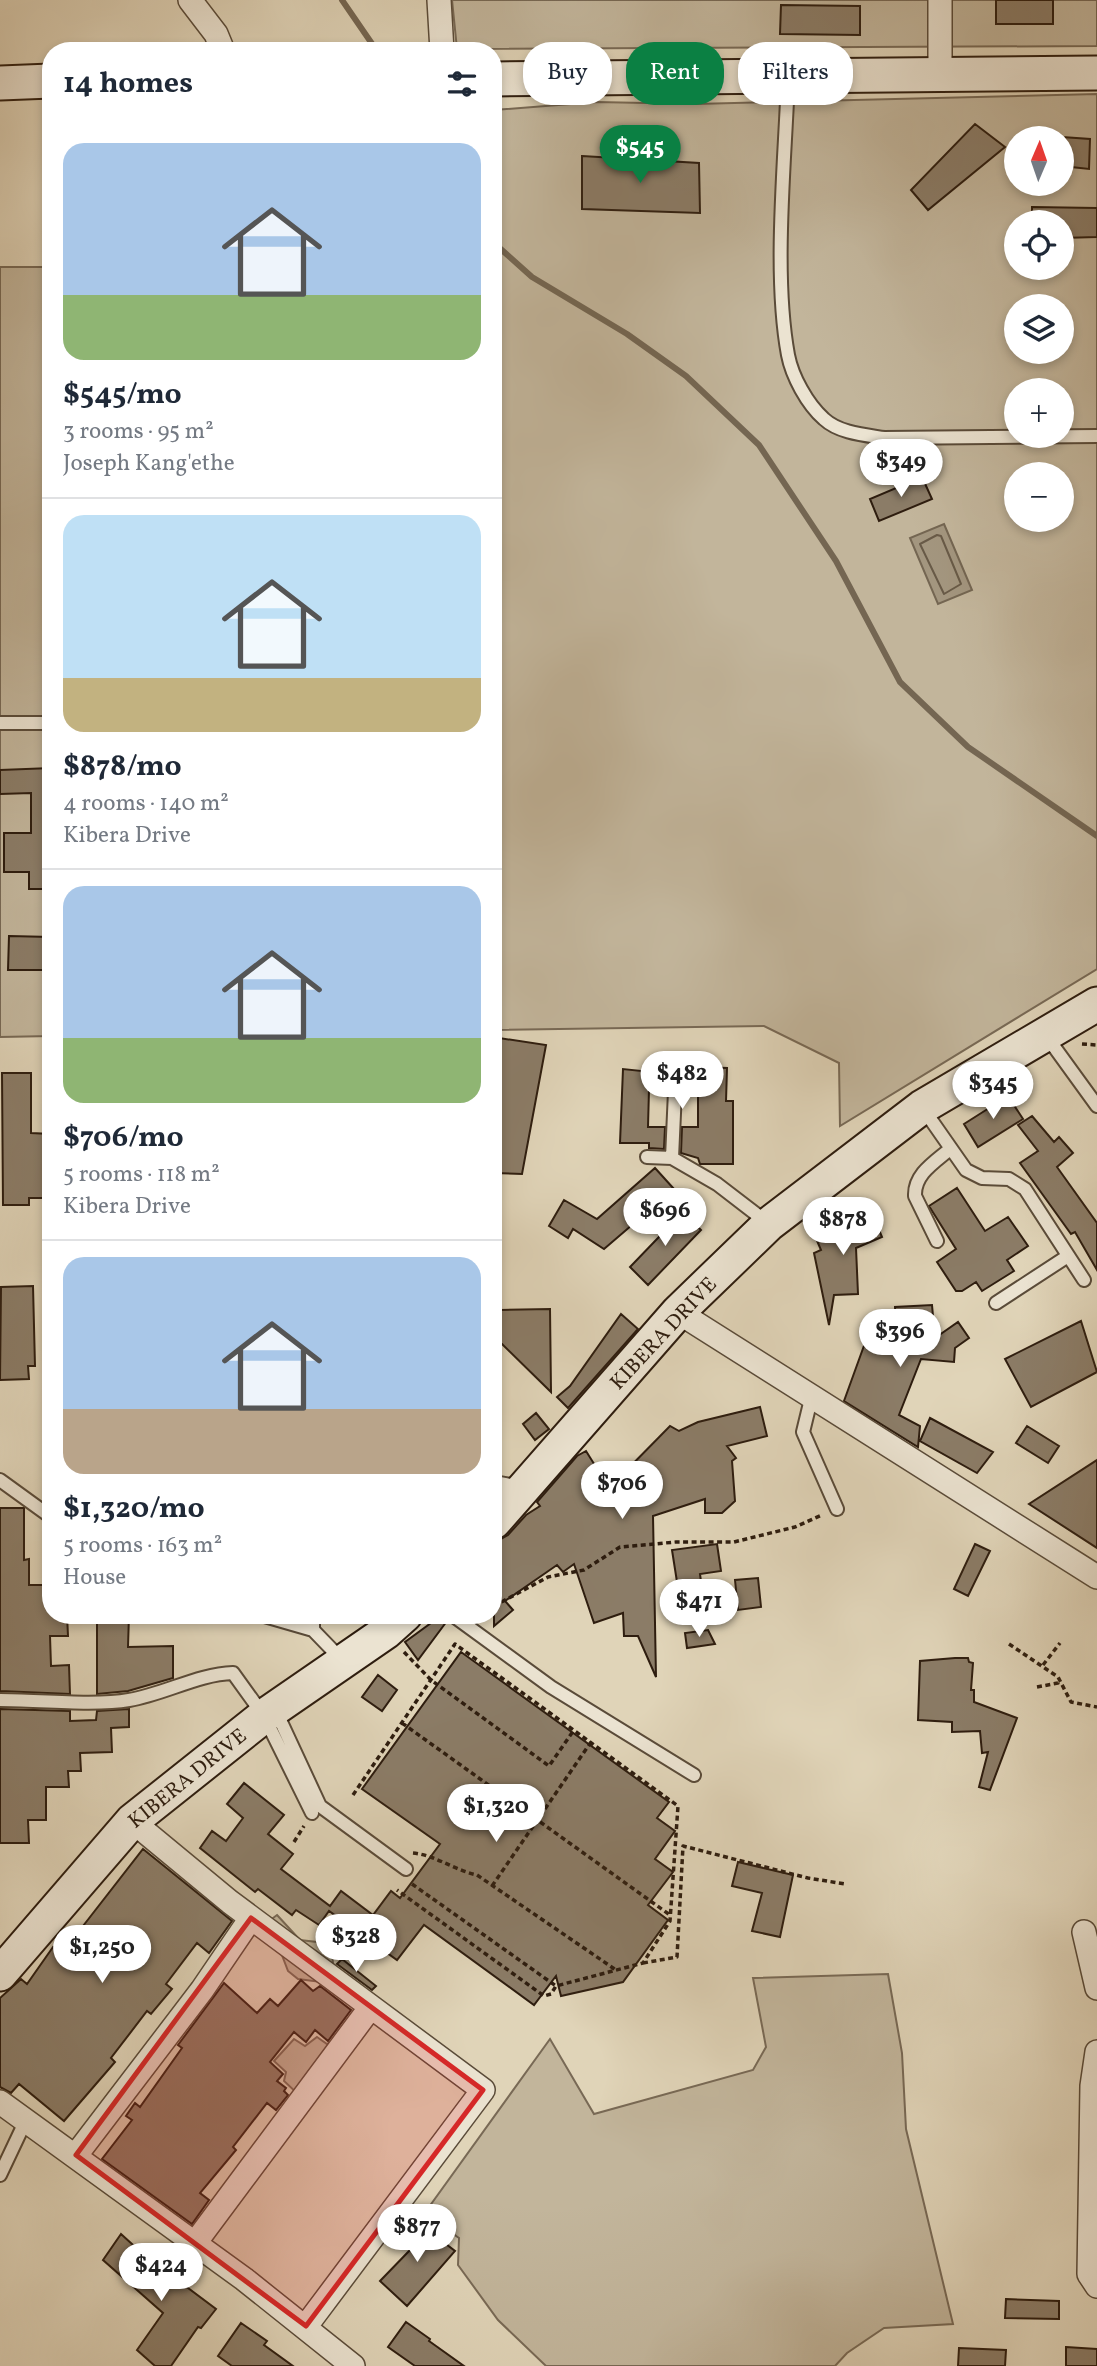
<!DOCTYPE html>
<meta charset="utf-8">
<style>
body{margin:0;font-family:Vollkorn,serif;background:#f2f2f3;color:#1f2937;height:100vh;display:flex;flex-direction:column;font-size:26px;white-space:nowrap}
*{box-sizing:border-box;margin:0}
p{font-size:23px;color:#747a83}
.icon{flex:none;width:38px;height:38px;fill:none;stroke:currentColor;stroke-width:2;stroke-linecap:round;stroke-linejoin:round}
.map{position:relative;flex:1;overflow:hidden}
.panel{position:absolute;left:42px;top:42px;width:460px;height:1582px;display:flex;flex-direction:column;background:#fff;border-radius:28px;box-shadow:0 4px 10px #0003}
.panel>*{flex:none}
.hud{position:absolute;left:523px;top:42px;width:467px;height:63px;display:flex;gap:14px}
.needle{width:46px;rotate:2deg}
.controls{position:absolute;left:1004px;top:126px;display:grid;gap:14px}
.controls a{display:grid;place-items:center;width:70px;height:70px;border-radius:50%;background:#fff;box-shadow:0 4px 10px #0003;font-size:35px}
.price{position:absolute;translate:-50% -60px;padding:0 16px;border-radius:24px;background:#fff;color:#222;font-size:23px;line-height:46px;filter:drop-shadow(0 2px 4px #0008)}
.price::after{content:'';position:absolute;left:50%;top:42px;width:21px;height:16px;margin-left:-10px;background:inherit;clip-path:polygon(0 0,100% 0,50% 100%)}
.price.active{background:#0b8043;color:#fff}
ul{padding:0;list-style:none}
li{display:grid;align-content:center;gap:14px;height:371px;padding:0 21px}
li+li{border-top:2px solid #e0e1e3}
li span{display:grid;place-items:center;height:217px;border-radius:21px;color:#555}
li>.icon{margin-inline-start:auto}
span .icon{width:126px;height:126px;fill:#fffc;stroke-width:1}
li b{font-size:30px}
h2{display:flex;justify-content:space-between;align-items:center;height:84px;padding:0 21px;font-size:30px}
.pill{padding:0 24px;border-radius:28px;background:#fff;box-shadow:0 4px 10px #0003;font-size:24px;line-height:63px}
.pill.active{background:#0b8043;color:#fff}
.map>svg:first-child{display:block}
.green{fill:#c2b59b;stroke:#786955;stroke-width:2;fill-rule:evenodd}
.water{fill:#a3967f;stroke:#746652;stroke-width:2}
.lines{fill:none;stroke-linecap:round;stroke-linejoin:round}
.shore{stroke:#685a47;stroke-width:2}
.stream{stroke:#746652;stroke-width:6}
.building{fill:#8b7c67;stroke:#2e1d0f;stroke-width:2}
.lane-casing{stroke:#5a4b39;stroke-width:16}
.street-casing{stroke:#5a4b39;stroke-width:26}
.secondary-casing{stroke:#2e1d0f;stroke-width:37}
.path{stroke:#2e1d0f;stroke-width:3.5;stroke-dasharray:5 3.5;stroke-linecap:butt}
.lane{stroke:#ebe3d1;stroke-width:12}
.street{stroke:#ebe3d1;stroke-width:23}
.secondary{stroke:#ebe3d1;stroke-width:33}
.marked{fill:#d62828;fill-opacity:0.2;stroke:#d62828;stroke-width:5;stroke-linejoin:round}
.labels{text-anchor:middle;stroke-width:6;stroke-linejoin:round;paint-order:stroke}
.street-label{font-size:21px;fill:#2e1d0f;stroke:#ebe3d1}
</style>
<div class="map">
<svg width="1097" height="2366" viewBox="0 0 1097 2366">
<rect width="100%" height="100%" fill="#e0d4b8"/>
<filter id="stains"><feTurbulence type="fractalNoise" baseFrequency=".00286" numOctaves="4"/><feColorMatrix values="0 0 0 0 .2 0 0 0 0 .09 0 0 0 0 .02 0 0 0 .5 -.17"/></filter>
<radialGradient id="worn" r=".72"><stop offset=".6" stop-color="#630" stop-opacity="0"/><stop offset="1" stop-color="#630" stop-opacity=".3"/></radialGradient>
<path class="green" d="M452,0H1097V46L457,49Z
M1097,94V969L840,1126L839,1063L764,1026L494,1030V110L596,102L695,104ZM1017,138H1062V184H1017ZM1017,222H1062V268H1017ZM1017,306H1062V352H1017ZM1017,390H1062V436H1017ZM1017,474H1062V520H1017Z
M0,267H51V1036L0,1037Z
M277,1915L300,1940L317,1942L332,1952L333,1964L321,1982L298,1979L288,1971L269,1921Z
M888,1974L902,2053L906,2129L953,2324L884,2328L847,2353L835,2366H546L498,2320L458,2265L459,2238L424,2214L550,2039L594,2114L753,2070L766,2047L753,1978Z
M317,2037L327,2044L334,2040L301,2097L284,2081L286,2072L274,2061L294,2039L305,2046Z"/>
<path class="water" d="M944,524L972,590L938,604L910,538Z"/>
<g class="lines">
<path class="shore" d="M937,535L941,536L961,584L944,594L920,544Z"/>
<path class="stream" d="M342,0L377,51
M494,243L532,277L627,334L686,376L759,445L836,561L900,682L968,747L1097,836"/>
</g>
<path class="building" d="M996,0H1053V24H996Z
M781,5L860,6V35L780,34Z
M975,124L1005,147L928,210L911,190Z
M1062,137L1090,139L1089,169L1062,166Z
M582,156L699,163L700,213L582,209Z
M1032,207L1097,208V237L1062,238V222H1032Z
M922,477L932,499L879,521L870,499Z
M51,768V889H29V872H4V833H31V793L0,794V770Z
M9,936L51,937V970H8Z
M499,1038L546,1045L522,1174L494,1173V1068Z
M698,1061L699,1067L727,1068L726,1101H733V1164H700L698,1158L681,1153L682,1127H698V1088H683L676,1082L667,1089L649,1090L648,1127H665L664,1149L649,1148V1143H620L623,1069L660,1073V1063Z
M2,1073H31V1133L51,1134V1198H29V1205H3Z
M1008,1096L1023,1119L978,1147L964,1124Z
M1032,1116L1054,1142L1059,1137L1073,1153L1057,1167L1097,1223V1270L1075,1232L1071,1234L1020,1163L1038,1151L1018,1125Z
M655,1168L674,1189L604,1249L573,1229L568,1238L549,1226L564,1200L597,1219Z
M957,1188L985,1231L1008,1217L1028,1246L1007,1260L1014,1271L982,1291L976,1282L962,1291H956L937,1262L956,1249L929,1206Z
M871,1211L882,1237L856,1248L858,1294L834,1295L829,1325L814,1253L821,1250L815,1236Z
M683,1212L701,1230L648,1285L630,1267Z
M33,1286L35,1366H28L29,1379L0,1380L1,1287Z
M932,1305L935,1338L958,1322L969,1338L955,1348L954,1362L921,1359L899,1415L920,1426L918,1447L844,1401L865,1343L898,1354L895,1307Z
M550,1309L551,1392L501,1343V1310Z
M621,1314L638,1329L568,1408L557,1397L570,1386Z
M1081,1321L1097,1372L1031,1407L1005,1359Z
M760,1407L767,1436L727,1446L736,1458L732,1461L735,1501L722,1513H705V1499L653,1516L656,1677L638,1636H624L623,1613L594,1623L574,1564L563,1572L557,1565L505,1601L513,1610L494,1626V1543L508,1535L526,1515L540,1506L537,1502L577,1456L586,1451L606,1483L612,1485L670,1426L679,1431L698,1422Z
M536,1413L549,1429L535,1440L523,1424Z
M930,1418L993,1452L977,1473L920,1441Z
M1027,1426L1059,1446L1048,1463L1016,1443Z
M1097,1460V1548L1029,1504Z
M0,1508H24V1560L29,1559V1585H51V1615H67L68,1636H50L51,1666L69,1665L70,1694L0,1691Z
M717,1544L721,1571L700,1574L703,1597L680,1601L672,1550Z
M975,1544L990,1551L968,1596L954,1589Z
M758,1578L761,1607L738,1610L735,1580Z
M97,1615H129L128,1647L173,1646V1678L128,1691L97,1694Z
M442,1615H447V1621L418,1660L405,1642Z
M708,1630L715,1644L687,1648L685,1633Z
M461,1652L669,1802L657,1818L675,1831L655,1859L673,1872L648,1905L668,1920L623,1982L561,1996L556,1976L534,2005L424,1925L397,1960L329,1911L319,1925L296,1910L292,1915L258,1889L255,1892L200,1848L212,1831L226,1841L243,1818L227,1804L244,1783L284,1815L268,1834L293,1854L281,1869L330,1906L341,1891L373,1915L391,1891L400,1898L440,1844L362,1789Z
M955,1658H968L969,1662L973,1663L971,1690H974V1702L1017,1718L990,1790L979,1787L988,1752L982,1753L980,1731L952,1732V1722L918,1720L920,1661Z
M378,1675L397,1690L382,1711L362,1697Z
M0,1709L70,1711V1721L96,1720L97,1711L129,1709V1727L111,1728L112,1752L80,1753L81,1771H68L69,1787H46V1820H28L29,1843H0Z
M143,1849L232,1921L209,1953L197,1943L166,1984L172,1989L151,2014L147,2011L111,2058L115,2062L64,2121L19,2084L11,2093L0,2087V1998L21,1979L27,1984L53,1947L62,1953Z
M738,1862L793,1875L780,1937L752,1931L762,1893L732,1886Z
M342,1959L376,1986L372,1990L337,1964Z
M301,1980L313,1991L320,1986L351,2010L328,2041L315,2030L306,2042L294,2032L270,2062L283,2074L277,2081L286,2088L284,2091L288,2095L276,2110L267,2103L233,2147L236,2150L200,2193L209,2200L192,2224L102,2159L132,2120L126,2116L135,2103L140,2107L182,2048L178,2045L224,1983L257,2013L270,1999L278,2006Z
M417,2222L455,2251L407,2306L380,2281L410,2250L401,2243Z
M121,2234L144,2255L216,2309L201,2328L198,2327L171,2366H155L137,2350L163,2313L103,2260Z
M1006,2299L1059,2301V2319L1005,2318Z
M406,2322L430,2339L429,2341L464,2366H415L388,2347Z
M241,2323L267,2341L264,2345L293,2366H232L218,2356Z
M1066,2347L1097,2349V2366H1066Z
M959,2348L1006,2350L1005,2366H958Z"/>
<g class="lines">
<defs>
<path id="lane" d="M788,78C785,163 773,273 788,355C792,376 807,404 824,419C839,433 865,435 884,438L1097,436
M0,723H51
M1047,1037L1097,1106
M675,1091L672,1158L717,1184L769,1224
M922,1107L966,1170L982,1178L1009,1179L1025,1189L1084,1280
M647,1157L672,1158
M937,1241L915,1196C914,1174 935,1162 950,1149
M996,1303L1068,1256
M811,1399L803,1432L837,1509
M0,1480L51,1517
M494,1482L521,1487
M261,1615L313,1630L343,1661
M313,1615V1630
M455,1617L551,1687L694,1775
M0,1700C37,1700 95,1706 129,1700C165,1694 198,1674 233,1673L264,1716L312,1813
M275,1709L320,1806L406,1869
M0,2175L26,2120"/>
<path id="street" d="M190,0L216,34L223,51
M439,0L442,51
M940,0V76
M678,1312L1097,1577
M132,1821L230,1902L483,2090L306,2326
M1084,1932L1097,1988
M1097,2052L1092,2086L1089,2274L1097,2286
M0,2102L244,2279L353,2366
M76,2155L202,1990L251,1918
M195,2243L370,2008"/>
<path id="secondary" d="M494,79L1097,73
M0,83L51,81
M494,1522L678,1312L769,1224L922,1107L1097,1004
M0,1974L132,1821L264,1716L386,1632L405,1615"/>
</defs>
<use href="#lane" class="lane-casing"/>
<use href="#street" class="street-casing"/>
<use href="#secondary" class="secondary-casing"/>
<path class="path" d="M1082,1044L1097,1045
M494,1606L548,1577L584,1570L620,1547L676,1542H734L795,1527L822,1515
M1009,1644L1058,1677L1071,1702L1097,1707
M404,1652L431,1680L549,1766L574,1730
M1043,1665L1060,1643
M1037,1687L1058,1683V1679
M402,1723L670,1915
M353,1795L455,1644L678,1806L670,1921L643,1963L556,1986L551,1994L544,1996L397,1890
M294,1842L304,1826
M413,1853C435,1855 454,1870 477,1875L616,1970
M412,1884L556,1986
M492,1886L591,1742
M643,1963L677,1957L683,1846L808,1878L845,1884"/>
<use href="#lane" class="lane"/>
<use href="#street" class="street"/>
<use href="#secondary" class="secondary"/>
</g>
<path class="marked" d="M251,1918L483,2090L306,2326L76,2155Z"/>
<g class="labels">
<g class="street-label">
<text transform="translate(663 1333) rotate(-47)" y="7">KIBERA DRIVE</text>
<text transform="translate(187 1778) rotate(-39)" y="7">KIBERA DRIVE</text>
</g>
</g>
<rect width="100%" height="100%" filter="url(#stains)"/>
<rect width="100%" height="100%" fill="url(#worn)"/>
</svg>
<div class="controls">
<a><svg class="needle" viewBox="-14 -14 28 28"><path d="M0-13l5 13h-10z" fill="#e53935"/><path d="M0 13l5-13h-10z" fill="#747a83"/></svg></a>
<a><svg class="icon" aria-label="locate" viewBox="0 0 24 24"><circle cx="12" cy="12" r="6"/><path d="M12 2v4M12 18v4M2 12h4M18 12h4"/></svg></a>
<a><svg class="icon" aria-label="layers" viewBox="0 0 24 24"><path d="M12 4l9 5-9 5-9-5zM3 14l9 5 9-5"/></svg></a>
<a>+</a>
<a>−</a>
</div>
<b class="price active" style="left:640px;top:185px">$545</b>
<b class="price" style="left:901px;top:499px">$349</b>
<b class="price" style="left:682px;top:1111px">$482</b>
<b class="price" style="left:993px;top:1121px">$345</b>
<b class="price" style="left:665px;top:1248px">$696</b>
<b class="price" style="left:843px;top:1257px">$878</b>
<b class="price" style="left:900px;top:1369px">$396</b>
<b class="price" style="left:622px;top:1521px">$706</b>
<b class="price" style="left:699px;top:1639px">$471</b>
<b class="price" style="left:496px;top:1844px">$1,320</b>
<b class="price" style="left:356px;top:1974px">$328</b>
<b class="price" style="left:102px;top:1985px">$1,250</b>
<b class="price" style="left:417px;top:2264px">$877</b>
<b class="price" style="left:161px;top:2303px">$424</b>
<div class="hud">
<a class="pill">Buy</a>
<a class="pill active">Rent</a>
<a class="pill">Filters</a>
</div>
<section class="panel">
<h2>14 homes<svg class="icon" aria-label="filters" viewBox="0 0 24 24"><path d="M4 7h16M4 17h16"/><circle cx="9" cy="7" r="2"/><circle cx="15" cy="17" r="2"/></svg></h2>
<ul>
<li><span style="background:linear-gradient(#a9c7e8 70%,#8fb573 0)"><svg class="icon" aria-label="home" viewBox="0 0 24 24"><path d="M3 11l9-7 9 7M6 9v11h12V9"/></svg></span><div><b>$545/mo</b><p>3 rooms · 95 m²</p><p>Joseph Kang'ethe</p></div></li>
<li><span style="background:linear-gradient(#bfe0f5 75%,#c2b280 0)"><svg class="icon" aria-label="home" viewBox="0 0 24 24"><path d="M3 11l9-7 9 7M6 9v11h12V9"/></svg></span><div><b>$878/mo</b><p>4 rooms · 140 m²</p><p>Kibera Drive</p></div></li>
<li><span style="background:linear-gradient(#a9c7e8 70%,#8fb573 0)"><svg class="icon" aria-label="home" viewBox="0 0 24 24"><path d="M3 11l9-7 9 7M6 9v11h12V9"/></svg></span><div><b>$706/mo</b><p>5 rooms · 118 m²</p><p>Kibera Drive</p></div></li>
<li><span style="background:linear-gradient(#a9c7e8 70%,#b9a48a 0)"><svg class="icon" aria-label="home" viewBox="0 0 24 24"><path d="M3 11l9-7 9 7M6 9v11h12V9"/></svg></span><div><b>$1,320/mo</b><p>5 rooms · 163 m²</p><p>House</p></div></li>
</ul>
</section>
</div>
